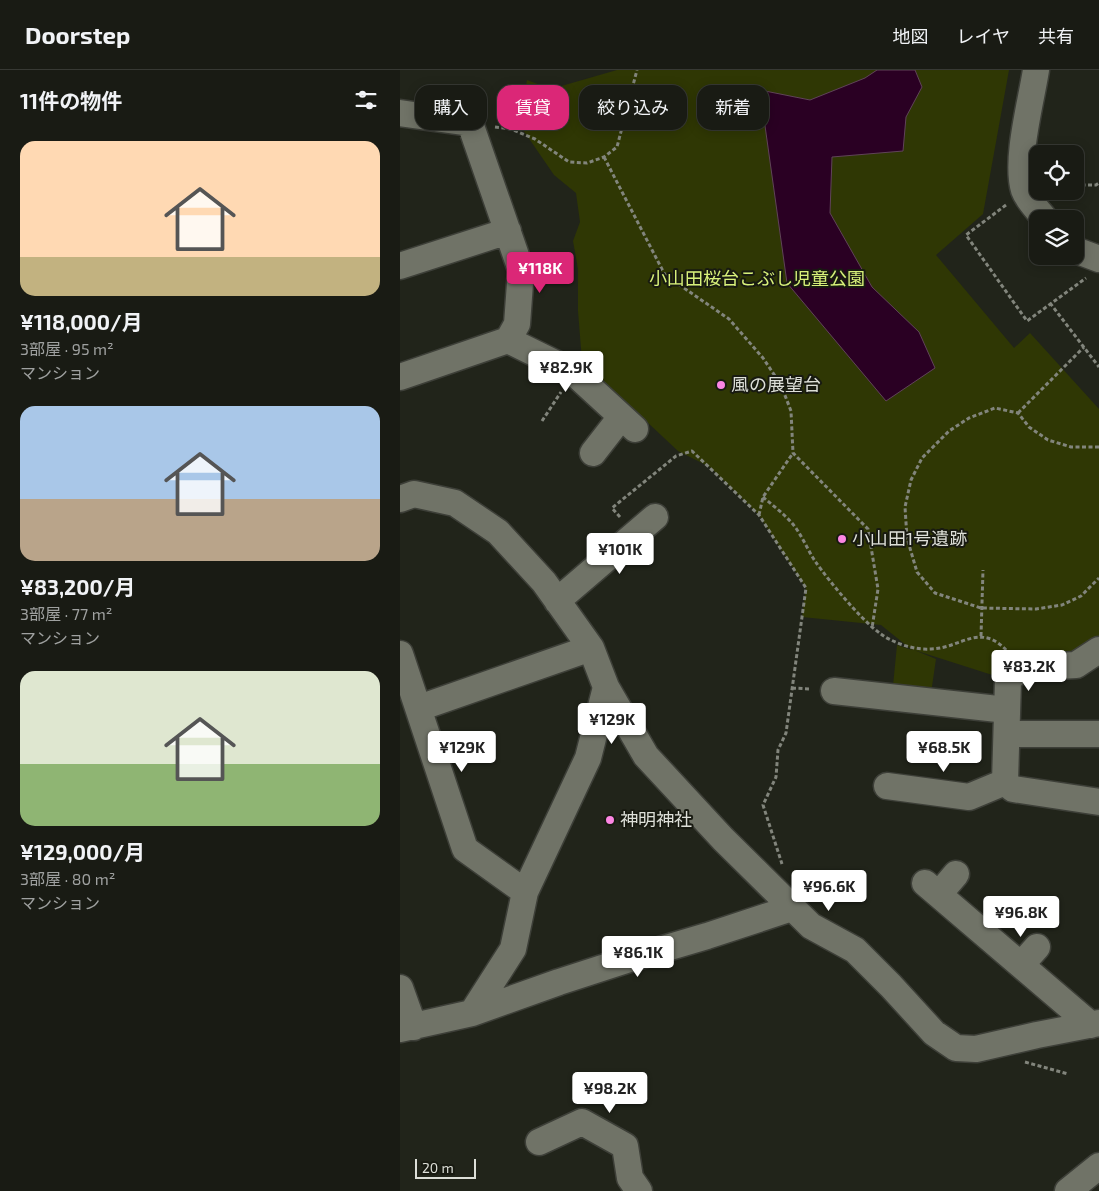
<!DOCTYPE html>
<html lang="ja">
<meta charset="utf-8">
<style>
body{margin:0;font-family:"Exo 2","Noto Sans JP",sans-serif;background:#262822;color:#f1f3f6;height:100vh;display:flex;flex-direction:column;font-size:19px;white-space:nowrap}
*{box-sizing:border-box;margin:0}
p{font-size:16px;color:#9fa1a0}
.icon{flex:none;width:28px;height:28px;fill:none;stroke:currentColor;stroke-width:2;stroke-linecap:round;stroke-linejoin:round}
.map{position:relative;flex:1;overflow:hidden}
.panel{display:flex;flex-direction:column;background:#191b14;width:400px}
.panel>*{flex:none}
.banner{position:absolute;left:15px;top:15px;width:475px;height:45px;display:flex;gap:10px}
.fabs{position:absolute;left:629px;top:75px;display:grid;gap:10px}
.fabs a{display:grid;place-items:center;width:55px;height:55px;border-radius:10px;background:#191b14;box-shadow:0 2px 12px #0003,0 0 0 1px #373934;font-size:25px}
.scale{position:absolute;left:15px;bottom:12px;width:61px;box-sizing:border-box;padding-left:5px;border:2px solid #dddfd8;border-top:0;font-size:14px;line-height:18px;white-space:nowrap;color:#dddfd8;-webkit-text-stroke:4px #181a11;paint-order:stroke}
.price{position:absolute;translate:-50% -42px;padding:0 11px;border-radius:5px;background:#fff;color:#222;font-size:16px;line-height:32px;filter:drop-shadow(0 1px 2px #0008)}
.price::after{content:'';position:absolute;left:50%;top:30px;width:15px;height:11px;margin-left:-8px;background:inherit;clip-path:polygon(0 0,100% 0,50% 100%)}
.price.on{background:#db2777;color:#fff}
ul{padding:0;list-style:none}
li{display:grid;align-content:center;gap:10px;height:265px;padding:0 20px}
li span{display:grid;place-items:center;height:155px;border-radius:15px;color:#555}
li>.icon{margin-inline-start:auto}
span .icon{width:90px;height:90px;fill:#fffc;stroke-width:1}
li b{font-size:21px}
h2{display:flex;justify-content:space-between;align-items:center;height:60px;padding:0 20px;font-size:21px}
.chip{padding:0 18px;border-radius:15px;background:#191b14;box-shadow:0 2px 12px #0003,0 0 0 1px #373934;font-size:18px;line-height:45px}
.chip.on{background:#db2777;color:#fff}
header{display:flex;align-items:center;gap:30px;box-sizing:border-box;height:70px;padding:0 25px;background:#191b14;border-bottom:1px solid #373934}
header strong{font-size:24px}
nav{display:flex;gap:28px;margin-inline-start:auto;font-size:18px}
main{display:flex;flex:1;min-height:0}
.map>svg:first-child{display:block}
.green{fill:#2f3704}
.water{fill:#2a0023;stroke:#604359}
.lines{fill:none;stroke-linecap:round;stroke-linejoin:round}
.minor-casing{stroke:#3d3f38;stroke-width:29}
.path{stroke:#82857c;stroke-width:3;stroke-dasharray:4 2.5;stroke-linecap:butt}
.minor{stroke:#707367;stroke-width:26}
.poi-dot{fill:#fc86e3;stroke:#181a11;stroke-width:2}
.labels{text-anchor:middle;stroke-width:4;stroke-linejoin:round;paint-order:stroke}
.park-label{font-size:18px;fill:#d8f17a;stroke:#181a11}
.poi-label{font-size:18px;fill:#dddfd8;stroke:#181a11;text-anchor:start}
</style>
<header>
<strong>Doorstep</strong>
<nav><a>地図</a><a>レイヤ</a><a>共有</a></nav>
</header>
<main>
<section class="panel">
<h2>11件の物件<svg class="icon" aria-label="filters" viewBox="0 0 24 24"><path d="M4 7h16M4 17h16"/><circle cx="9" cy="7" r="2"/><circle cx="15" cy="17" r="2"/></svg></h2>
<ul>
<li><span style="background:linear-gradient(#ffd9b3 75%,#c2b280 0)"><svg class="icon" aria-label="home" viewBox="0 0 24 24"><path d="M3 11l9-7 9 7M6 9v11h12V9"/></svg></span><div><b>¥118,000/月</b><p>3部屋 · 95 m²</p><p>マンション</p></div></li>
<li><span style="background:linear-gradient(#a9c7e8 60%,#b9a48a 0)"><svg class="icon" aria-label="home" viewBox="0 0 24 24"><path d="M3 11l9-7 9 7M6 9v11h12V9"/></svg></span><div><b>¥83,200/月</b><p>3部屋 · 77 m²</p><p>マンション</p></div></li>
<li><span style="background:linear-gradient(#dfe7d0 60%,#8fb573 0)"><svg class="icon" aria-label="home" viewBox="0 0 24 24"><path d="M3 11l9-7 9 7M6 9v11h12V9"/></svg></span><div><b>¥129,000/月</b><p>3部屋 · 80 m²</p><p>マンション</p></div></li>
</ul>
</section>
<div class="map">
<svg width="699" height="1121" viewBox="0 0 699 1121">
<rect width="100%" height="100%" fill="#21241a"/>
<path class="green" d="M217,0H609L583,144L536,185L614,278L630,263L699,339V580L608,610L514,580L536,589L530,630L492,626L497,575L512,580L481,555L402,547L406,518L359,445L310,397L278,381L182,291L178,241V199L173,171L180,152L176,123L154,105L119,54L127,10L151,19Z"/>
<path class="water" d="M477,0H515L522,17L506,47L503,81L432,87L430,143L472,217L519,262L535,298L486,331L387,213L360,20L410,30L465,8Z"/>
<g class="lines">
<defs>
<path id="minor" d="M636,0C631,32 615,90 624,120C628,131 638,140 645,149
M0,43L70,53L121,200L117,254L108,270L0,307
M675,180L699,189
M0,196L108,161
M108,270L173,302L235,359
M193,383L221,347
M0,429L14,424L55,433L98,462L144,512L191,578L206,617L188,688L125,822L113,879L72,943L0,959
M157,531L255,447
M699,580L676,595L621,598L608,610L605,712L613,719L699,732
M0,584L65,779L125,822
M206,617L246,686L323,769L411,856L455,880L491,916L534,963L556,978L576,979L637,965L699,953
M434,621L607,640
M19,638L191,578
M607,664H699
M487,716L569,727L605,712
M525,813L691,955
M539,824L556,804
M621,895L637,877
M0,918L14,957
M72,943L159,912L236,887L307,866L392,838
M139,1072L182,1052L225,1076L230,1108L239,1121
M668,1121L699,1096"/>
</defs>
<use href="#minor" class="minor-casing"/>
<path class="path" d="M95,57L111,59L135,69L169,92L187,93L204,87L217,77L237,0
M204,87L265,205L329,249L363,288L381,315L391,341L393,383L468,459L478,519L472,558
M675,115H696L699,113
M606,135L566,165L627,251L686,208
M650,233L699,297
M618,343L684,277
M142,351L161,322
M699,377H671L648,370L629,357L618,343L595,338L569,348L549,361L522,388L511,410L505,437L507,468L517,502L535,523L581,538L636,539L662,535L681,526L699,508
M363,427C372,435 383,443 391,452C401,463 407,479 415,491C429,511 469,561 491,570C503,576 518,580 531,579C562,578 580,551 608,582
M359,445L363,427L393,383
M220,447L212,438L276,386L292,381L359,445L406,518L386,663L378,680L376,707L363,735L382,794
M471,476L507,468
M581,566L583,500
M392,618L411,619
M625,992L668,1004"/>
<use href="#minor" class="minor"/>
</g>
<g class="poi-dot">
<circle cx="321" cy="315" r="5"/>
<circle cx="442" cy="469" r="5"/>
<circle cx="210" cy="750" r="5"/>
</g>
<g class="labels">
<g class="park-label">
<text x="357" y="215">小山田桜台こぶし児童公園</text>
</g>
<g class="poi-label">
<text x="331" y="321">風の展望台</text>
<text x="452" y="475">小山田1号遺跡</text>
<text x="220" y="756">神明神社</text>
</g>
</g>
</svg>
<div class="fabs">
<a><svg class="icon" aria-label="locate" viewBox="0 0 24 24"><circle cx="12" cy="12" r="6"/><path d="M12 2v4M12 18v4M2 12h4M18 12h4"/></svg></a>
<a><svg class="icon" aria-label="layers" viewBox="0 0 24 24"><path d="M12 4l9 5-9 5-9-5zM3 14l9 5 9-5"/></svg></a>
</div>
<div class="scale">20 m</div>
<b class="price on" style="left:140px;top:224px">¥118K</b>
<b class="price" style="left:166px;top:323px">¥82.9K</b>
<b class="price" style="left:220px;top:505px">¥101K</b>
<b class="price" style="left:629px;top:622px">¥83.2K</b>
<b class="price" style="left:212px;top:675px">¥129K</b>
<b class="price" style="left:62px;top:703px">¥129K</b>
<b class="price" style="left:544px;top:703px">¥68.5K</b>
<b class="price" style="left:429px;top:842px">¥96.6K</b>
<b class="price" style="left:621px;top:868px">¥96.8K</b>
<b class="price" style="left:238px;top:908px">¥86.1K</b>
<b class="price" style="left:210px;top:1044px">¥98.2K</b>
<div class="banner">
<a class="chip">購入</a>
<a class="chip on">賃貸</a>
<a class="chip">絞り込み</a>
<a class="chip">新着</a>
</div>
</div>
</main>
